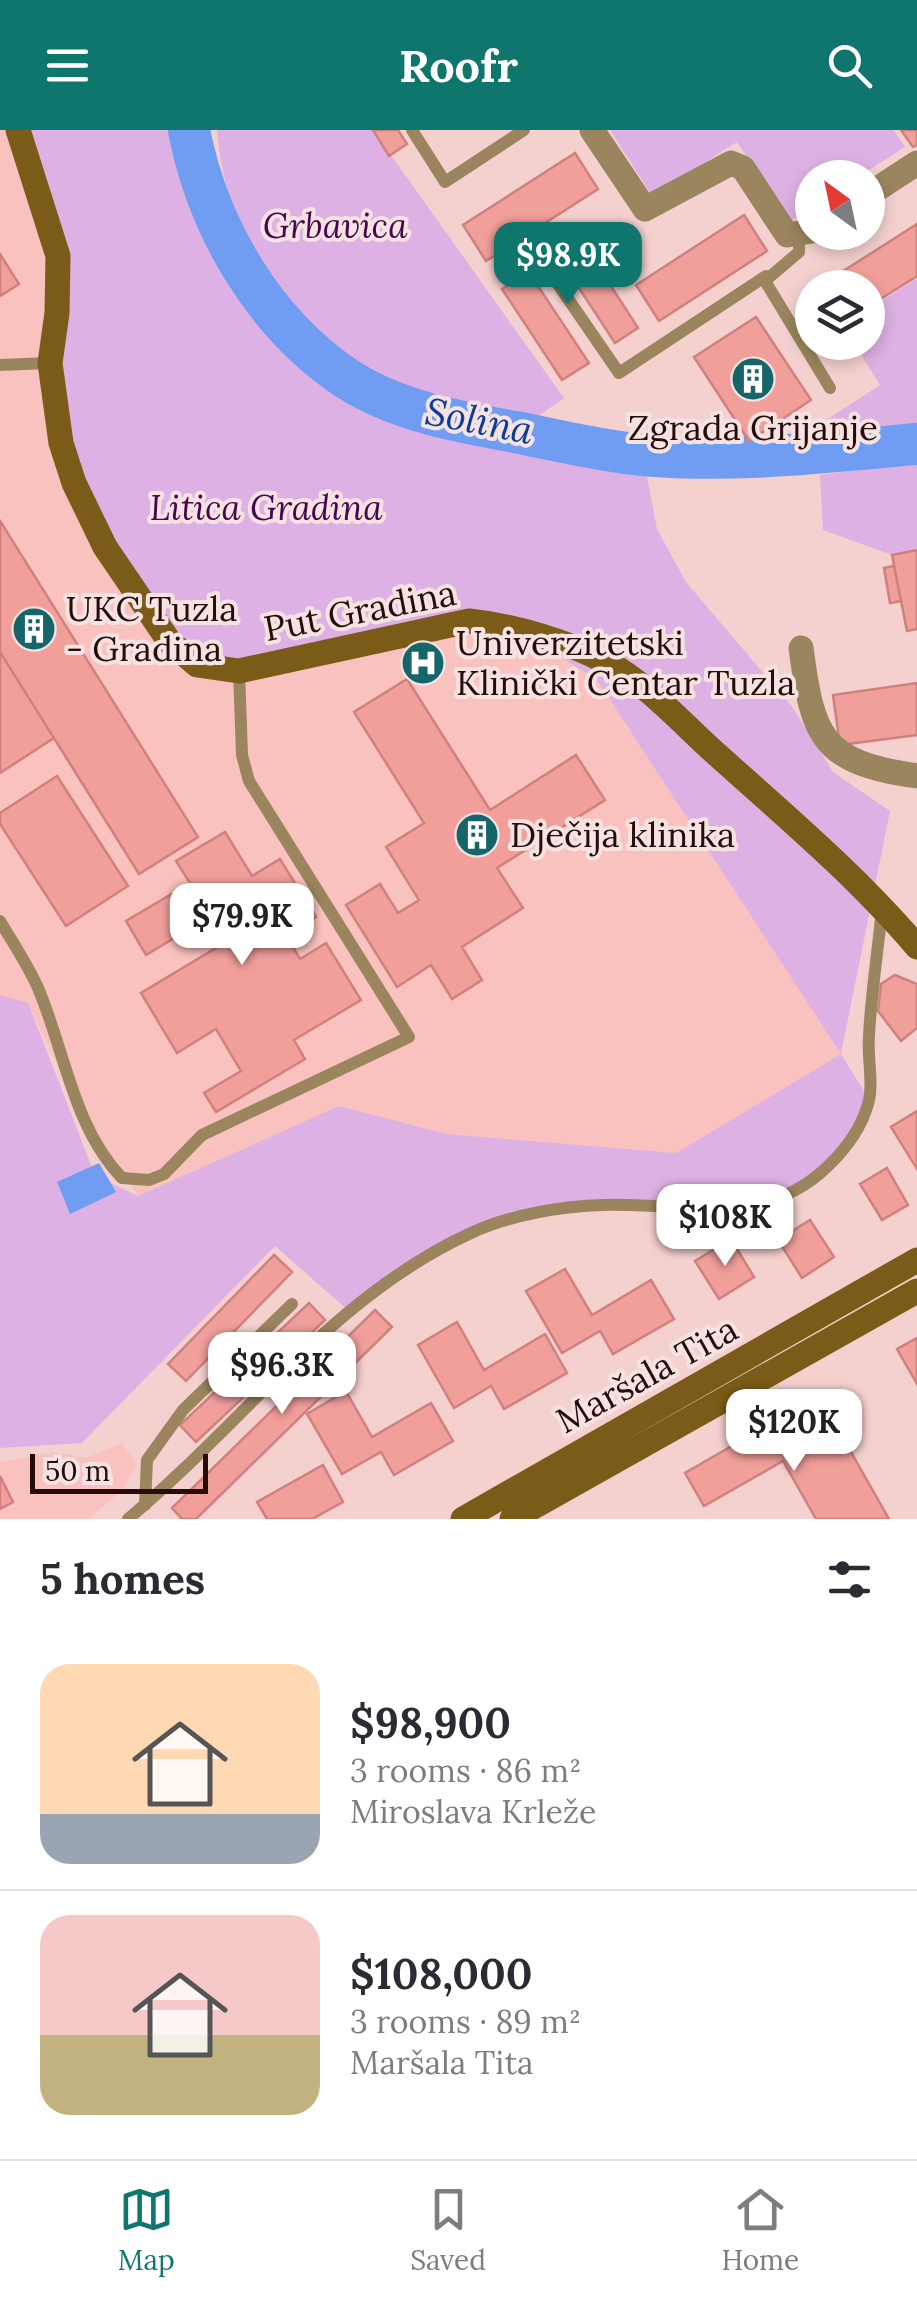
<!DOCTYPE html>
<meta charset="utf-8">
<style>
body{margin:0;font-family:Lora,serif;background:#f2f2f3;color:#2b2b33;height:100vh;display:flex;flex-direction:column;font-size:38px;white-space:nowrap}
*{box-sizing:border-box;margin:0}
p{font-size:32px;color:#7c7c81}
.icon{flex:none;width:55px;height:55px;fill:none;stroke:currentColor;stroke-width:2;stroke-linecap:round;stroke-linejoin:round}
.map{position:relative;height:1389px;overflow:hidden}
.drawer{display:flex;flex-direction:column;background:#fff;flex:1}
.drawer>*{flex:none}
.needle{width:65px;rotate:327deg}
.fabs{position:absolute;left:795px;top:30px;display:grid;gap:20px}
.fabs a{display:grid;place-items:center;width:90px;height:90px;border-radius:50%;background:#fff;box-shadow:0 5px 15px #0003;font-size:50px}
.scale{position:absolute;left:30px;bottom:25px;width:178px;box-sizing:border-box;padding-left:10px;border:5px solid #280b0b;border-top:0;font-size:28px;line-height:35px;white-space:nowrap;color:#280b0b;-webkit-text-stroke:8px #f5e3e2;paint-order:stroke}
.price{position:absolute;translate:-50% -85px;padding:0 22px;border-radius:20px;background:#fff;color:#222;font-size:32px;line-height:65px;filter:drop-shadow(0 2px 5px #0008)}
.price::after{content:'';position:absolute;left:50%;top:60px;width:30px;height:22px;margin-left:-15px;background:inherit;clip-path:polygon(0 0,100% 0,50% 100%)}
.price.active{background:#0f766e;color:#fff}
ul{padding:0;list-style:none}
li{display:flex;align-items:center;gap:30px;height:250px;padding:0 40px}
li+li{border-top:2px solid #e1e1e2}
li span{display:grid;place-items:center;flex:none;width:280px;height:200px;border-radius:30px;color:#555}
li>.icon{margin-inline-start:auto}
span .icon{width:120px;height:120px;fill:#fffc;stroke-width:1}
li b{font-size:42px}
h2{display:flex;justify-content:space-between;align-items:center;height:120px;padding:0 40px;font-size:42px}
header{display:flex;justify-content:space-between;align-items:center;height:130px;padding:0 40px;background:#0f766e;color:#fff;font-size:45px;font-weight:700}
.tab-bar{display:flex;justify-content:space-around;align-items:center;height:140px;border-top:2px solid #e1e1e2;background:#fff;font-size:28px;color:#7c7c81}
.tab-bar a{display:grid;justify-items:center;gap:5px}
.tab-bar .active{color:#0f766e}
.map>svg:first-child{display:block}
.built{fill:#fac2be}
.green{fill:#deb1e4}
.water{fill:#709df1}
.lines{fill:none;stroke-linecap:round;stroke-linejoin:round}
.river{stroke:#709df1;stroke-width:42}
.building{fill:#f19f9b;stroke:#d0817e;stroke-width:2.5}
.lane{stroke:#9a855e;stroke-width:12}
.street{stroke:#9a855e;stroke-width:25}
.secondary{stroke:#7a5b17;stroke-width:25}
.labels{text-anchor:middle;stroke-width:8;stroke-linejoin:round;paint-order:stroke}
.park-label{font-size:35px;font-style:italic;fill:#480651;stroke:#f5e3e2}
.poi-label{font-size:35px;fill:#280b0b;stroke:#f5e3e2;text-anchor:start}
.street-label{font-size:35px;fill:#280b0b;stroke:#f5e3e2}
.water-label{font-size:38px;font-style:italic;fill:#0d3c9b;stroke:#f5e3e2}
</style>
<header><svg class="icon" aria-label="menu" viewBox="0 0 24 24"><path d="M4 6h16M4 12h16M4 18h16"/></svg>Roofr<svg class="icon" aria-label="search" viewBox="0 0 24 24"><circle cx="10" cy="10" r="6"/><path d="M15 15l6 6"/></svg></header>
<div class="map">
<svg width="917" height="1389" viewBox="0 0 917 1389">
<rect width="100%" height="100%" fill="#f4d1cf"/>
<path class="built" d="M0,0H18L443,494L519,501L597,550L841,924L676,1023L447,1004L339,976L138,1066L79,981L28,873L0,865Z
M122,1313L137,1335L121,1361L88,1389H0V1332L55,1322L86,1328Z"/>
<path class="green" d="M18,0H189C195,30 200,60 213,88C249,165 317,243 397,274C472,304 563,310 643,325L657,399L686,452L793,578L833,642L890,681L841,924L870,971L861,994L802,1058L726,1080L602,1075L473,1102L350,1182L275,1116L82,1313L0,1318V865L28,873L95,1045L138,1066L339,976L447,1004L676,1023L841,924L597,550L519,501L497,494L239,541L184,527L67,334L58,126Z
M217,0H373L564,268L530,292C488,282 445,272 405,256C299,215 225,113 217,0Z
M610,0H894L905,17L858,47L812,48V77L789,92L737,12L652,66Z
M917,148V300L844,309L814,298L880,255L854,213L868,212V180Z
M917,332V420L892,425L823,400L820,345Z"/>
<path class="water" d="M99,1033L116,1062L70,1084L57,1052Z"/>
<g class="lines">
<path class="river" d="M189,0C208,98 264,194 349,250C398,281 459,292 515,302C557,310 600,321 643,325C734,333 827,322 917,314"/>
</g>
<path class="building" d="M373,0H398L407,14L389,26Z
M901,0H917V15L913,17Z
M575,23L598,59L486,131L463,95Z
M744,85L767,121L659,191L636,155Z
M917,94V146L868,177V158H845L837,145Z
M580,108L638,198L615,213L564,135L536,153L589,233L562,250L502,159Z
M0,124L19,154L0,166Z
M756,187L811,270L749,311L694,227Z
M0,391L198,707L139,744L54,608L0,643Z
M0,391L198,707L139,744L0,522Z
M917,420V499L907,501L892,425Z
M894,436L901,471L890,473L884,438Z
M407,549L490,680L576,625L605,670L497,738L523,778L462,817L482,850L452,869L431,835L397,857L346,775L380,754L398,783L419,770L386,717L424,693L354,582Z
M917,553V605L840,615L833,565Z
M57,646L128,756L66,796L0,694V683Z
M225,702L252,746L280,729L316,787L286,805L300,829L326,813L361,870L294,910L305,929L216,982L204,963L241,941L216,899L177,923L141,863L239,804L224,778L146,825L126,791L190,753L176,731Z
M895,845L917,854V898L901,911L878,881L881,854Z
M917,981V1039L891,997Z
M887,1038L908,1075L882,1090L860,1054Z
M810,1090L834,1127L802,1148L778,1110Z
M731,1109L754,1147L719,1169L695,1131Z
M274,1125L292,1142L186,1251L168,1234Z
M565,1139L592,1185L651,1150L674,1189L613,1224L600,1201L562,1223L526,1161Z
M309,1173L325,1190L196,1312L180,1295Z
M375,1180L392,1197L196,1389H182L172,1378Z
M457,1192L484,1240L545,1204L567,1243L504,1279L491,1256L454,1278L418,1215Z
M917,1208V1254L897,1219Z
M346,1261L372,1307L431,1273L453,1311L394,1345L381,1322L342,1344L307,1284Z
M775,1291L795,1326L839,1301L889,1389H816L783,1331L704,1376L685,1343Z
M323,1335L343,1372L312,1389H267L257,1372Z
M0,1346L13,1372L0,1379Z"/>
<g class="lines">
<path class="lane" d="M412,0L445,52L524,0
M799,106V122L765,151L830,258
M553,147L619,243L766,146
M0,235L50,233
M0,791C13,813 28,835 38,858C65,921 73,997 122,1048L149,1050L164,1044L202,1005L409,907L249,651L242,625L239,541
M145,1375L147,1330L183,1280L292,1174
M128,1389C242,1294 333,1166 471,1103C510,1085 561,1076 604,1075C682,1072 763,1099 827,1037C845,1020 861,999 868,974C874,954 867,928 869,906C871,864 878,821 882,778"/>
<path class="street" d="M592,0L645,79L731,33L743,38L787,105L812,101
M868,65L917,33
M801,518C813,608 821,632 917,646"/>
<path class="secondary" d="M18,0L58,126L57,183L50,233L61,313L74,353L105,417L169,511L197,535L239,541L469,491C515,496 567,511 608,533C647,554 680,591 713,621C783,684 856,745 917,817
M463,1389L917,1130
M512,1389L917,1161"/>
</g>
<defs>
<symbol id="building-disc" viewBox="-11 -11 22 22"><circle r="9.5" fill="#16656a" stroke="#f5e3e2"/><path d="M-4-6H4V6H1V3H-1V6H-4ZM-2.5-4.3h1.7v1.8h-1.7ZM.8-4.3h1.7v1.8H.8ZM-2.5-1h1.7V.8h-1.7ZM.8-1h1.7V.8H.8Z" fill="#fff"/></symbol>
<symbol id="hospital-disc" viewBox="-11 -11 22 22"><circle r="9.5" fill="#16656a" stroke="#f5e3e2"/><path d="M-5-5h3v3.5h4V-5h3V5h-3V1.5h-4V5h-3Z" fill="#fff"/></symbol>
</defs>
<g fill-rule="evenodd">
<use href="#building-disc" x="728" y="224" width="50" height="50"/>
<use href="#building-disc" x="9" y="474" width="50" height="50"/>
<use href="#hospital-disc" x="398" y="508" width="50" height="50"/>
<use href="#building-disc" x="452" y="680" width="50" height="50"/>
</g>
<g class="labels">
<g class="park-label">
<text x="335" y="108">Grbavica</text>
<text x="266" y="390">Litica Gradina</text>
</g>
<g class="poi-label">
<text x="753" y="310" text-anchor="middle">Zgrada Grijanje</text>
<text x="66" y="491">UKC Tuzla<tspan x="66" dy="40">- Gradina</tspan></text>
<text x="456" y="525">Univerzitetski<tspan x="456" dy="40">Klinički Centar Tuzla</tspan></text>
<text x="510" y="717">Dječija klinika</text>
</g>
<g class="street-label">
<text transform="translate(360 481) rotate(-11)" y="12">Put Gradina</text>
<text transform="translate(647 1245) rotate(-29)" y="12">Maršala Tita</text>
</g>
<g class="water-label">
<text transform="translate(479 291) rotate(11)" y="13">Solina</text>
</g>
</g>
</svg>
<div class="fabs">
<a><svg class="needle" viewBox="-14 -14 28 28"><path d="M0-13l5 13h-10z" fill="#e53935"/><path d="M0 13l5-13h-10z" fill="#7c7c81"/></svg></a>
<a><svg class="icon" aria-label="layers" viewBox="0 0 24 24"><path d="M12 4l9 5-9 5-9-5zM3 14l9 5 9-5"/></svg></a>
</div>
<div class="scale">50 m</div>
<b class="price active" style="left:568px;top:177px">$98.9K</b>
<b class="price" style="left:242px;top:838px">$79.9K</b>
<b class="price" style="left:725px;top:1139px">$108K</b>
<b class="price" style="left:282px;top:1287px">$96.3K</b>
<b class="price" style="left:794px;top:1344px">$120K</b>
</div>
<section class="drawer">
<h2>5 homes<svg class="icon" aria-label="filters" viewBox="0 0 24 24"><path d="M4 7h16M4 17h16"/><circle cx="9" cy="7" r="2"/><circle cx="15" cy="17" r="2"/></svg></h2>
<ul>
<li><span style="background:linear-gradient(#ffd9b3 75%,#9aa5b1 0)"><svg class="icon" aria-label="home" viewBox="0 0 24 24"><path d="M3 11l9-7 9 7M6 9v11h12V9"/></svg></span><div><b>$98,900</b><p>3 rooms · 86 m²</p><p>Miroslava Krleže</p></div></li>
<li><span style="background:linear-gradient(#f6c9c9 60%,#c2b280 0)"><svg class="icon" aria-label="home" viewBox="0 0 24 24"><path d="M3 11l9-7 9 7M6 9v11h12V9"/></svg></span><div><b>$108,000</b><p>3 rooms · 89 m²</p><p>Maršala Tita</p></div></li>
</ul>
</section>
<nav class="tab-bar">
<a class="active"><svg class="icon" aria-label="map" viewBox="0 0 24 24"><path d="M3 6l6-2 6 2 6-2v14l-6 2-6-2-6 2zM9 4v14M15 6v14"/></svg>Map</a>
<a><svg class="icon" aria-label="saved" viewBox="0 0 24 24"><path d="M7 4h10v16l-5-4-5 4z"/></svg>Saved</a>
<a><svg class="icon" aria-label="home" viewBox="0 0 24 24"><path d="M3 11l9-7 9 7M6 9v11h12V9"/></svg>Home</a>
</nav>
